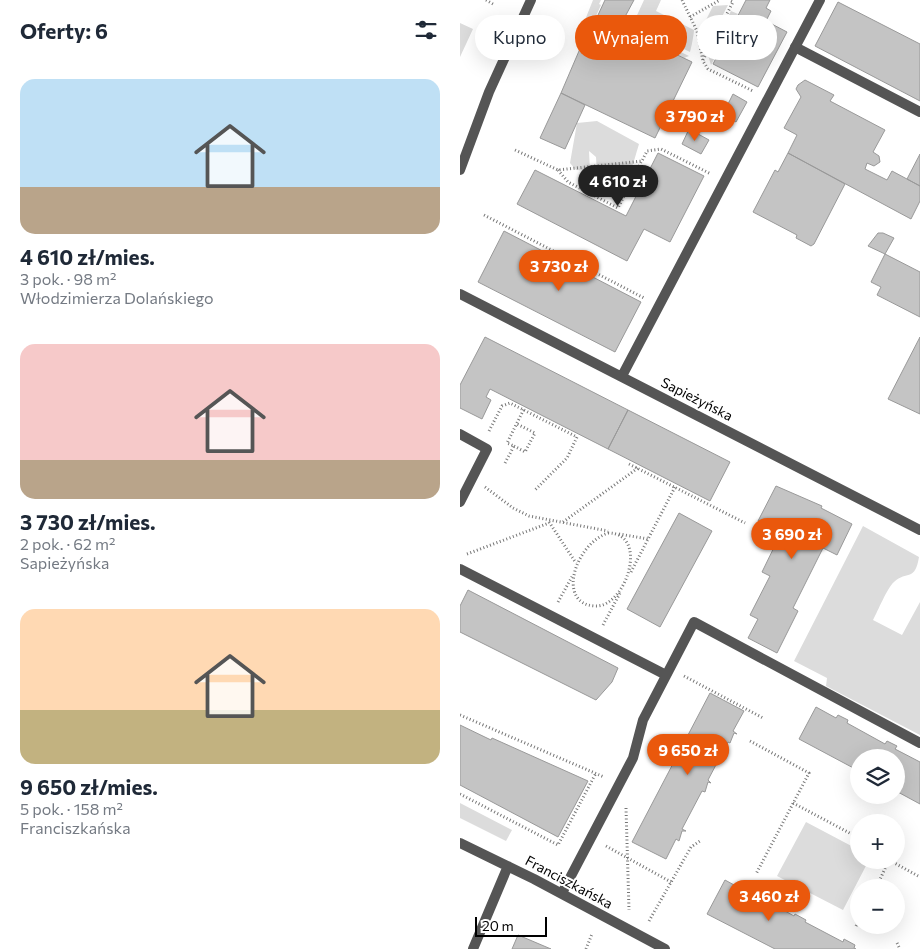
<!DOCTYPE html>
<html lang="pl">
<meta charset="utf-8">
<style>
body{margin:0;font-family:Commissioner,sans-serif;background:#f6f6f7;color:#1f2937;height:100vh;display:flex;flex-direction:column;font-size:19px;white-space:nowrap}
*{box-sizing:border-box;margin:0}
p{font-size:16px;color:#747a83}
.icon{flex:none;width:28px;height:28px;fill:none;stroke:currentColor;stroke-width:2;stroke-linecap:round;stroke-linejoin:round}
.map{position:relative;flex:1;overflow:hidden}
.sheet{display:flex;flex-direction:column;background:#fff;width:460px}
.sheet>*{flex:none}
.guide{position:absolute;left:15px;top:15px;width:370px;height:45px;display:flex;gap:10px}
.controls{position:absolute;left:390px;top:749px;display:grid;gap:10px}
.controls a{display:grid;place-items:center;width:55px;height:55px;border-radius:50%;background:#fff;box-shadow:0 5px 20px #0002;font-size:25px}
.scale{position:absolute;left:15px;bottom:12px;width:72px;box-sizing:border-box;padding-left:5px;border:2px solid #000;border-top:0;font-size:14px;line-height:18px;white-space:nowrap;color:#000;-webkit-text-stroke:4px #fff;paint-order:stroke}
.price{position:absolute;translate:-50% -42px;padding:0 11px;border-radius:18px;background:#ea580c;color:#fff;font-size:16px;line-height:32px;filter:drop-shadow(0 1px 2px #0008)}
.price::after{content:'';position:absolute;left:50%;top:30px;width:15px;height:11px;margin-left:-8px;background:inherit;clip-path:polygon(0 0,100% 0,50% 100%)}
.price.selected{background:#222;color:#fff}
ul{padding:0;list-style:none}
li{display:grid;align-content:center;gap:10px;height:265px;padding:0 20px}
li span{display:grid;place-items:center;height:155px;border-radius:15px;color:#555}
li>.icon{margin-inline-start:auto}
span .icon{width:90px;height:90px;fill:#fffc;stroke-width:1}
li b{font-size:21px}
h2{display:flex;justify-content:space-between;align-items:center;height:60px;padding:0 20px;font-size:21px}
.tag{padding:0 18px;border-radius:22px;background:#fff;box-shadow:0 5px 20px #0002;font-size:18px;line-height:45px}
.tag.selected{background:#ea580c;color:#fff}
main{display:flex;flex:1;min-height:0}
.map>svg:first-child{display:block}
.green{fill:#dcdcdc}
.building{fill:#c4c4c4;stroke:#999}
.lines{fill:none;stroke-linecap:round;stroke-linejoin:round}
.path{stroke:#777;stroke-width:3;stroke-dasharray:1 2.5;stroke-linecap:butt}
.service{stroke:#555;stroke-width:10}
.minor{stroke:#555;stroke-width:10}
.tertiary{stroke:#555;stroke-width:10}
.labels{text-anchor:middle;stroke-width:4;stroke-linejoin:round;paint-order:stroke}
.street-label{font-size:14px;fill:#000;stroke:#fff}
</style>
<main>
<section class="sheet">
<h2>Oferty: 6<svg class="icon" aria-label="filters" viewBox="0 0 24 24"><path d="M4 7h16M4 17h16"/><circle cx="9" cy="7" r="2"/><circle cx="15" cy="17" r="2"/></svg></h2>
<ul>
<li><span style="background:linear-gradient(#bfe0f5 70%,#b9a48a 0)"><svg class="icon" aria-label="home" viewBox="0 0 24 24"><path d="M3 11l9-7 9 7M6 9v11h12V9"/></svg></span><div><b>4 610 zł/mies.</b><p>3 pok. · 98 m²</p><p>Włodzimierza Dolańskiego</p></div></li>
<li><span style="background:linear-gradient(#f6c9c9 75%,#b9a48a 0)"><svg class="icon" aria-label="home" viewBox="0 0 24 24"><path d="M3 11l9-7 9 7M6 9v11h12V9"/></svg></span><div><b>3 730 zł/mies.</b><p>2 pok. · 62 m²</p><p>Sapieżyńska</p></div></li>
<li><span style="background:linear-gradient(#ffd9b3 65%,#c2b280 0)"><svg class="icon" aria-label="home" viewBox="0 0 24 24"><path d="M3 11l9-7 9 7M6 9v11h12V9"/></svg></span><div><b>9 650 zł/mies.</b><p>5 pok. · 158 m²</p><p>Franciszkańska</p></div></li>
</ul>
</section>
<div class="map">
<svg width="460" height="949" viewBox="0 0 460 949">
<rect width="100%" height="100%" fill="#fff"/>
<path class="green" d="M133,0H141L139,4L141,5L131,27L123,25Z
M184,0H201L196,11L234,30C234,34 231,49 230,52L173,24Z
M268,5L248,44L243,42L240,32L253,6Z
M271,11L278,14L251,65L248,55Z
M0,23L13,29L0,57Z
M171,28L229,56L224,58L169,32Z
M137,121L179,144C172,167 171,178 151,192L148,176L137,173L136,157L129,151L130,171L116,170L110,163L117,123Z
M403,526L459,557C455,582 447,570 434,582C427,588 418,611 413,620L442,635L460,602V735L366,686L367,678L334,661Z
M0,803L52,830L46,841L0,818Z
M346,822L399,850V860H409L383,910L317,876Z"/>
<path class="building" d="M145,0H174L153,39L132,28Z
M286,0H310L306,8L311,11L306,21L327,32L298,87L253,64Z
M378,2L460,44V101L355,46Z
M159,27L232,62L195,138L101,93L125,37L127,38L132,28L153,39Z
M345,80L374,95L370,101L425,130L413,152L419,156L420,162L414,166L407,163L405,169L427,180L432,171L460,186V201L451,219L328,153L337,135L324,128L341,97L336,89L338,85Z
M101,93L125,105L105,149L80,138Z
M273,94L287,102L276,122L263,114Z
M229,129L249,140L241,154L222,144Z
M198,153L244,176L210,242L184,229L167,261L57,204L75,170L166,216Z
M328,153L385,184L354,244L351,246L336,238L337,235L293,212L315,170L318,172Z
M460,154V186L447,179Z
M44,231L181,302L155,352L18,282Z
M418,233H423L434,238L425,254L408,246Z
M425,254L460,272V317L417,295L421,287L411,282Z
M25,337L168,410L148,449L30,389L26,397L31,400L22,419L0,408V385Z
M460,337V414L428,399Z
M168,410L270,462L250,501L148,449Z
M316,486L362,506L361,508L392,524L377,555L363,548L333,608L338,611L317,653L288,638L298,619L290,615L310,576L302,572L321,533L298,521Z
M219,513L252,531L200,627L167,609Z
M8,590L158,668L152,682L136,700L0,632V606Z
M250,693L284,711L273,731L277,734L274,733L270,743L268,742L248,780L251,783L248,782L245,792L242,791L222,829L226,831H222L219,841L216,839L206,859L172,842Z
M356,707L376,718L378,715L388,720L387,723L425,744L427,741L437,746L435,749L460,762V804L436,791V758H399V771L339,739Z
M0,725L31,740L32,738L128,781L98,837L0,785Z
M265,880L285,891L286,889L334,916L335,914L346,920L345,922L383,942L384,939L395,945L394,948L396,949H315L247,914Z
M58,935L91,949H52Z"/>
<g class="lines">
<path class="path" d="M26,0L33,4
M222,0L237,31L243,61L248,69L293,91
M230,17L260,0
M243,60L273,2L269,0
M55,150L98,170L182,161L187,151L201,149L251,174
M98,170L108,182L158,208L181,162
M24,215L184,298
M29,431L42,406L50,403L117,437L107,458L74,491
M54,446L65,452L75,433L57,424
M45,463L54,446L47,443L64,409
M169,464L285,523
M25,487L53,508L69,516L148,531
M89,522L116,563
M103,522L178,468
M148,533C190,533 166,608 135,606C96,604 115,544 148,533Z
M159,534L188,539
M7,554L89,523
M171,572L215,487
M98,602L113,575
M143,625L160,593
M224,676L303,718
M0,715L144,777
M290,741L349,773L296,874
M0,794L98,845L136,773
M333,803L399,838
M166,808L169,910
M146,846L211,882
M416,888L429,860L460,877
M189,921L231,847L240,841
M396,926L399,920
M437,943L440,949
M126,949L132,934"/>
<path class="service" d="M335,47L460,112
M0,434L27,449L0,502
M0,569L206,675
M102,893L173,758L183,720L234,622L460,743"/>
<path class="minor" d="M0,294L460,530
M162,376L360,0
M0,843L74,879L205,949
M13,949L48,866"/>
<path class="tertiary" d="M0,170L29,92L71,0"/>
</g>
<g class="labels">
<g class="street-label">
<text transform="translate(237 399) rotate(27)" y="5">Sapieżyńska</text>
<text transform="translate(109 882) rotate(28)" y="5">Franciszkańska</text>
</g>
</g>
</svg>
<div class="controls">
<a><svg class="icon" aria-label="layers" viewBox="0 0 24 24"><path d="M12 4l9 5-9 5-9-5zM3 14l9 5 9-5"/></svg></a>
<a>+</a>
<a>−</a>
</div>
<div class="scale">20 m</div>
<b class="price" style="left:235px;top:142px">3 790 zł</b>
<b class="price selected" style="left:158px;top:207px">4 610 zł</b>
<b class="price" style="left:99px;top:292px">3 730 zł</b>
<b class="price" style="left:332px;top:560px">3 690 zł</b>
<b class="price" style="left:228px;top:776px">9 650 zł</b>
<b class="price" style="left:309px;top:922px">3 460 zł</b>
<div class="guide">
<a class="tag">Kupno</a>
<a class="tag selected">Wynajem</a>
<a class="tag">Filtry</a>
</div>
</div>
</main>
